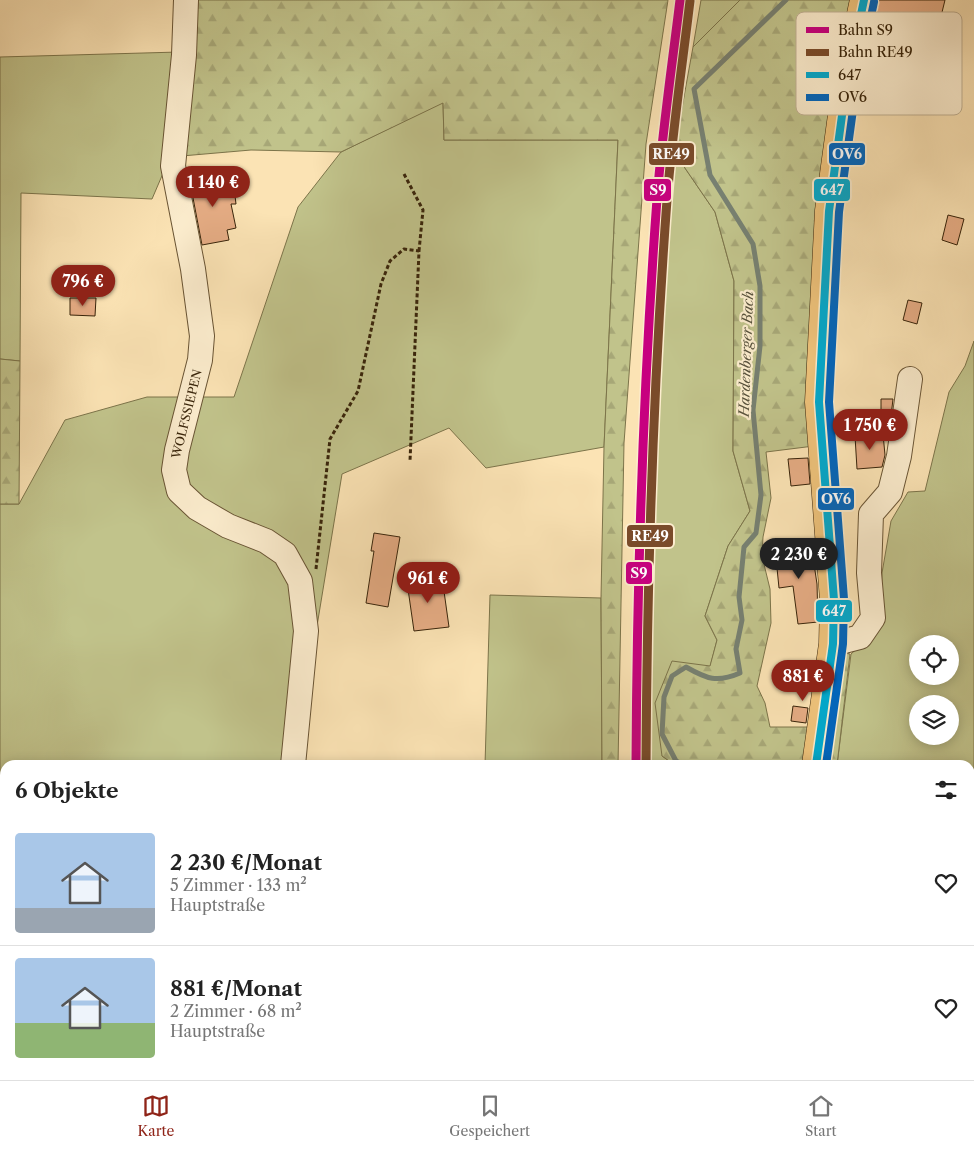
<!DOCTYPE html>
<html lang="de">
<meta charset="utf-8">
<style>
body{margin:0;font-family:"Libre Caslon Text",serif;background:#f2f2f2;color:#222;height:100vh;display:flex;flex-direction:column;font-size:19px;white-space:nowrap}
*{box-sizing:border-box;margin:0}
p{font-size:16px;color:#767676}
.icon{flex:none;width:28px;height:28px;fill:none;stroke:currentColor;stroke-width:2;stroke-linecap:round;stroke-linejoin:round}
.map{position:relative;flex:1;overflow:hidden}
.drawer{position:absolute;left:0px;top:760px;width:975px;height:320px;display:flex;flex-direction:column;background:#fff;border-radius:15px 15px 0 0;box-shadow:0 2px 12px #0003}
.drawer>*{flex:none}
.buttons{position:absolute;left:909px;top:635px;display:grid;gap:10px}
.buttons a{display:grid;place-items:center;width:50px;height:50px;border-radius:50%;background:#fff;box-shadow:0 2px 12px #0003;font-size:25px}
.price{position:absolute;translate:-50% -42px;padding:0 11px;border-radius:18px;background:#8f2418;color:#fff;font-size:16px;line-height:32px;filter:drop-shadow(0 1px 2px #0008)}
.price::after{content:'';position:absolute;left:50%;top:30px;width:15px;height:11px;margin-left:-8px;background:inherit;clip-path:polygon(0 0,100% 0,50% 100%)}
.price.current{background:#222;color:#fff}
ul{padding:0;list-style:none}
li{display:flex;align-items:center;gap:15px;height:125px;padding:0 15px}
li+li{border-top:1px solid #e0e0e0}
li span{display:grid;place-items:center;flex:none;width:140px;height:100px;border-radius:5px;color:#555}
li>.icon{margin-inline-start:auto}
span .icon{width:60px;height:60px;fill:#fffc;stroke-width:1}
li b{font-size:21px}
h2{display:flex;justify-content:space-between;align-items:center;height:60px;padding:0 15px;font-size:21px}
.dock{display:flex;justify-content:space-around;align-items:center;height:70px;border-top:1px solid #e0e0e0;background:#fff;font-size:14px;color:#767676}
.dock a{display:grid;justify-items:center;gap:2px}
.dock .current{color:#8f2418}
.map>svg:first-child{display:block}
.green{fill:#c1c38b;stroke:#7c744a;fill-rule:evenodd}
.forest{fill:url(#forest-firs);stroke:#7c744a}
.lines{fill:none;stroke-linecap:round;stroke-linejoin:round}
.stream{stroke:#778071;stroke-width:5}
.building{fill:#e5ac84;stroke:#38240a}
.minor-casing{stroke:#695434;stroke-width:26}
.major-casing{stroke:#38240a;stroke-width:29}
.path{stroke:#38240a;stroke-width:3;stroke-dasharray:4 2.5;stroke-linecap:butt}
.minor{stroke:#fcedce;stroke-width:24}
.major{stroke:#eec27a;stroke-width:28}
.bus-1-casing{stroke:#fcedce;stroke-width:11}
.bus-2-casing{stroke:#fcedce;stroke-width:11}
.bus-1{stroke:#00a9ce;stroke-width:8}
.bus-2{stroke:#0065bd;stroke-width:8}
.rail-1-casing{stroke:#fcedce;stroke-width:12}
.rail-2-casing{stroke:#fcedce;stroke-width:12}
.rail-1{stroke:#c7007f;stroke-width:9}
.rail-2{stroke:#7a4b2a;stroke-width:9}
.labels{text-anchor:middle;stroke-width:4.5;stroke-linejoin:round;paint-order:stroke}
.street-label{font-size:12px;fill:#38240a;stroke:#fcedce}
.water-label{font-size:14px;font-style:italic;fill:#58523d;stroke:#fcedce}
.key{fill:#fcedce;stroke:#c1b193;stroke-width:1}
.key-label{font-size:14px;fill:#38240a}
.line-badge{stroke:#fcedce;stroke-width:2}
.badge-label{font-size:14px;text-anchor:middle;font-weight:bold;fill:#fff}
</style>
<div class="map">
<svg width="974" height="1080" viewBox="0 0 974 1080">
<defs>
<pattern id="forest-firs" width="22" height="20" patternUnits="userSpaceOnUse" patternTransform="scale(1.25)"><rect width="22" height="20" fill="#c1c38b"/><path d="M5 1l3.5 6h-7zM16 11l3.5 6h-7z" fill="#a7a777"/></pattern>
</defs>
<rect width="100%" height="100%" fill="#fbe3b4"/>
<filter id="stains"><feTurbulence type="fractalNoise" baseFrequency=".004" numOctaves="4"/><feColorMatrix values="0 0 0 0 .2 0 0 0 0 .09 0 0 0 0 .02 0 0 0 .5 -.17"/></filter>
<radialGradient id="worn" r=".72"><stop offset=".6" stop-color="#630" stop-opacity="0"/><stop offset="1" stop-color="#630" stop-opacity=".3"/></radialGradient>
<path class="green" d="M701,0H740L693,47Z
M179,52L170,157L152,199L21,193L20,361L0,359V57Z
M443,102L444,140H618L604,447L486,468L449,428L342,474L317,626L313,607L285,765H5V966L0,947V504H19L65,420L147,397H234L298,207L341,152Z
M674,152L715,212L734,281L733,451L750,511L728,546L705,616L717,640L710,667L662,756L675,765H643L655,448Z
M974,341V883L970,892V765H837L851,654L863,643L880,620L882,573L891,521L908,492L925,491L949,392L965,366ZM918,644H950V676H918ZM918,704H950V736H918Z
M490,595L601,598L602,765H485Z
M5,1008V1075H311L312,1080H0V1021Z
M327,1075H392L394,1080H328Z
M662,1075H723L724,1080H663Z
M843,1075H954L955,1080H843Z"/>
<path class="forest" d="M181,0H668L646,144L624,443L618,765H602L601,598L604,447L618,140H444L443,103L341,152L251,150L170,157Z
M740,0H872L853,91L842,214L830,444L766,452L771,498L763,537L762,556L770,589L771,623L757,686L765,703L770,727H810L826,650L850,654L837,765H675L662,756L655,703L672,661L710,666L717,640L705,616L728,546L750,511L733,451L734,281L715,212L674,152L693,47Z
M0,359L20,361L19,504H0Z
M974,884V1080H955V1075H970V892Z
M0,947C6,971 9,998 0,1021Z
M392,1075H559L560,1080H394Z
M723,1075H843V1080H724Z"/>
<g class="lines">
<path class="stream" d="M684,765L676,761L662,734L664,697L672,676L686,667C707,679 717,683 740,673L736,649L742,620L739,597L744,547L756,533L761,495L753,410L760,346V286L753,244L710,175L694,89L786,0
M735,1075L739,1080"/>
</g>
<path class="building" d="M879,0H945L926,78L894,70L889,89L863,82Z
M218,174L220,190L234,188L236,204H231L236,228L227,230L229,240L202,245L189,177Z
M948,215L964,219L957,245L942,240Z
M70,298H96L95,316L70,315Z
M908,300L922,303L917,324L903,320Z
M881,399H893L891,416L881,417Z
M883,434L885,455L882,467L857,469L855,436Z
M808,458L810,484L791,486L788,459Z
M374,533L400,537L388,607L366,603L374,551H371Z
M811,544L817,584L818,622L798,624L793,586L779,588L775,548Z
M442,577L449,627L414,631L407,582Z
M793,706L808,708L806,723L791,721Z"/>
<g class="lines">
<defs>
<path id="minor" d="M186,0L184,55L173,166L193,269L202,336L200,360L177,450L174,470L179,491L197,508L228,526L266,541L285,554L300,581L306,631L293,765
M833,644L860,637L873,618L869,573L871,514L890,492L899,456L910,379
M317,1075L318,1080"/>
<path id="major" d="M816,765L833,644L834,600L819,402L829,211L846,86L864,0
M813,1075V1080"/>
</defs>
<use href="#minor" class="minor-casing"/>
<use href="#major" class="major-casing"/>
<path class="path" d="M404,174L423,210L419,251
M316,569L330,439L358,391L381,284L390,261L404,249L419,251L410,461"/>
<use href="#minor" class="minor"/>
<use href="#major" class="major"/>
<defs>
<path id="bus-1" d="M816,765L833,644L834,600L819,402L829,211L846,86L864,0"/>
<path id="bus-2" d="M826,765L843,644L844,599L829,402L839,212L856,88L874,2"/>
</defs>
<use href="#bus-1" class="bus-1-casing"/>
<use href="#bus-2" class="bus-2-casing"/>
<use href="#bus-1" class="bus-1"/>
<use href="#bus-2" class="bus-2"/>
<defs>
<path id="rail-1" d="M636,765C637,576 643,388 657,199C662,133 672,66 680,0"/>
<path id="rail-2" d="M646,765C647,576 653,388 667,200C672,134 682,67 690,1"/>
</defs>
<use href="#rail-1" class="rail-1-casing"/>
<use href="#rail-2" class="rail-2-casing"/>
<use href="#rail-1" class="rail-1"/>
<use href="#rail-2" class="rail-2"/>
</g>
<g class="labels">
<g class="street-label">
<text transform="translate(187 414) rotate(-76)" y="4">WOLFSSIEPEN</text>
</g>
<g class="water-label">
<text transform="translate(746 354) rotate(-88)" y="5">Hardenberger Bach</text>
</g>
</g>
<rect x="796" y="12" width="166" height="103" rx="8" class="key"/>
<rect x="806" y="27" width="23" height="6" fill="#c7007f"/>
<rect x="806" y="49" width="23" height="7" fill="#7a4b2a"/>
<rect x="806" y="72" width="23" height="6" fill="#00a9ce"/>
<rect x="806" y="94" width="23" height="7" fill="#0065bd"/>
<g class="key-label">
<text x="838" y="35">Bahn S9</text>
<text x="838" y="57">Bahn RE49</text>
<text x="838" y="80">647</text>
<text x="838" y="102">OV6</text>
</g>
<g class="line-badge">
<rect x="648" y="142" width="47" height="24" rx="5" fill="#7a4b2a"/>
<rect x="828" y="142" width="38" height="24" rx="5" fill="#0065bd"/>
<rect x="813" y="178" width="38" height="24" rx="5" fill="#00a9ce"/>
<rect x="643" y="178" width="29" height="24" rx="5" fill="#c7007f"/>
<rect x="817" y="487" width="38" height="24" rx="5" fill="#0065bd"/>
<rect x="626" y="524" width="48" height="24" rx="5" fill="#7a4b2a"/>
<rect x="625" y="561" width="28" height="24" rx="5" fill="#c7007f"/>
<rect x="815" y="599" width="38" height="24" rx="5" fill="#00a9ce"/>
</g>
<g class="badge-label">
<text x="671" y="159">RE49</text>
<text x="847" y="159">OV6</text>
<text x="832" y="195">647</text>
<text x="658" y="195">S9</text>
<text x="836" y="504">OV6</text>
<text x="650" y="541">RE49</text>
<text x="639" y="578">S9</text>
<text x="834" y="616">647</text>
</g>
<rect width="100%" height="100%" filter="url(#stains)"/>
<rect width="100%" height="100%" fill="url(#worn)"/>
</svg>
<div class="buttons">
<a><svg class="icon" aria-label="locate" viewBox="0 0 24 24"><circle cx="12" cy="12" r="6"/><path d="M12 2v4M12 18v4M2 12h4M18 12h4"/></svg></a>
<a><svg class="icon" aria-label="layers" viewBox="0 0 24 24"><path d="M12 4l9 5-9 5-9-5zM3 14l9 5 9-5"/></svg></a>
</div>
<b class="price" style="left:213px;top:208px">1 140 €</b>
<b class="price" style="left:83px;top:307px">796 €</b>
<b class="price" style="left:870px;top:451px">1 750 €</b>
<b class="price current" style="left:799px;top:580px">2 230 €</b>
<b class="price" style="left:428px;top:604px">961 €</b>
<b class="price" style="left:803px;top:702px">881 €</b>
<section class="drawer">
<h2>6 Objekte<svg class="icon" aria-label="filters" viewBox="0 0 24 24"><path d="M4 7h16M4 17h16"/><circle cx="9" cy="7" r="2"/><circle cx="15" cy="17" r="2"/></svg></h2>
<ul>
<li><span style="background:linear-gradient(#a9c7e8 75%,#9aa5b1 0)"><svg class="icon" aria-label="home" viewBox="0 0 24 24"><path d="M3 11l9-7 9 7M6 9v11h12V9"/></svg></span><div><b>2 230 €/Monat</b><p>5 Zimmer · 133 m²</p><p>Hauptstraße</p></div><svg class="icon" aria-label="heart" viewBox="0 0 24 24"><path d="M12 20l-8-8c-3-5 5-10 8-4 3-6 11-1 8 4z"/></svg></li>
<li><span style="background:linear-gradient(#a9c7e8 65%,#8fb573 0)"><svg class="icon" aria-label="home" viewBox="0 0 24 24"><path d="M3 11l9-7 9 7M6 9v11h12V9"/></svg></span><div><b>881 €/Monat</b><p>2 Zimmer · 68 m²</p><p>Hauptstraße</p></div><svg class="icon" aria-label="heart" viewBox="0 0 24 24"><path d="M12 20l-8-8c-3-5 5-10 8-4 3-6 11-1 8 4z"/></svg></li>
</ul>
</section>
</div>
<nav class="dock">
<a class="current"><svg class="icon" aria-label="map" viewBox="0 0 24 24"><path d="M3 6l6-2 6 2 6-2v14l-6 2-6-2-6 2zM9 4v14M15 6v14"/></svg>Karte</a>
<a><svg class="icon" aria-label="saved" viewBox="0 0 24 24"><path d="M7 4h10v16l-5-4-5 4z"/></svg>Gespeichert</a>
<a><svg class="icon" aria-label="home" viewBox="0 0 24 24"><path d="M3 11l9-7 9 7M6 9v11h12V9"/></svg>Start</a>
</nav>
